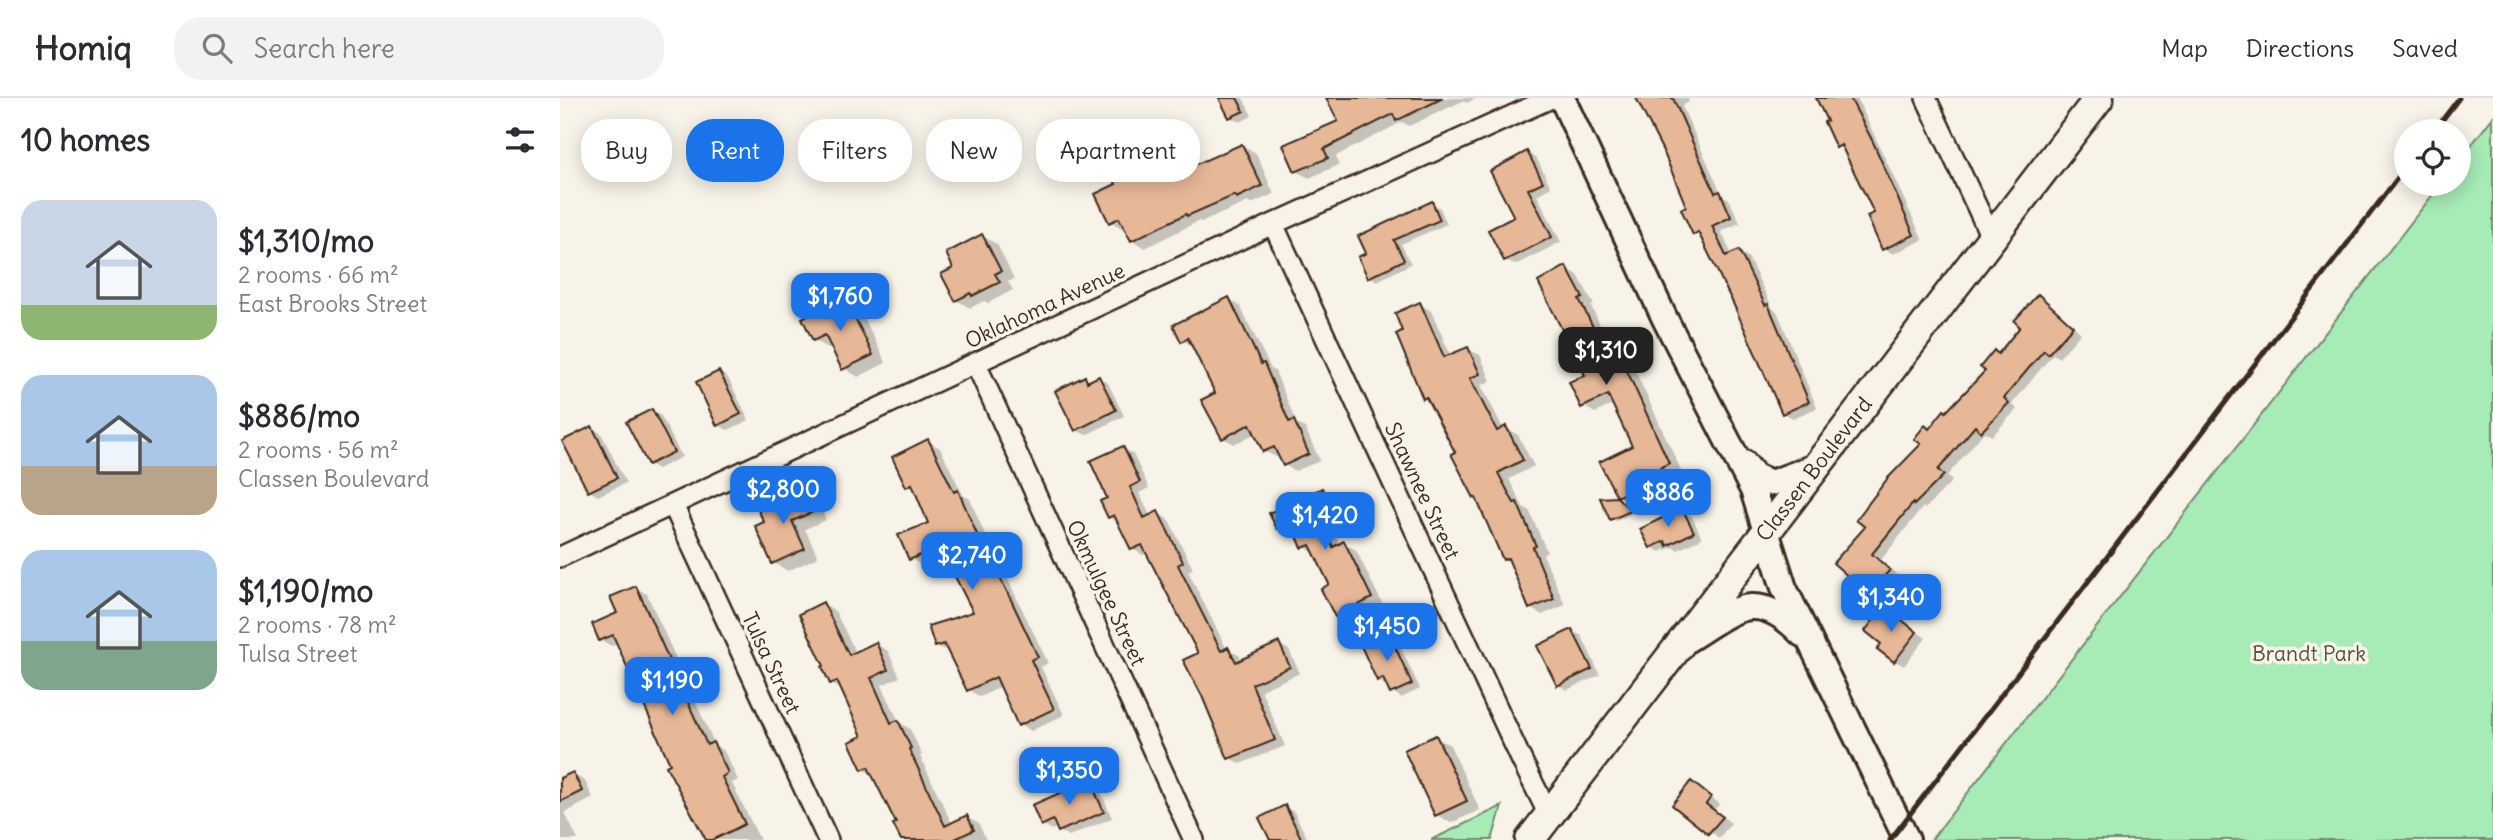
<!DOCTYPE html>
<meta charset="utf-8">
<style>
body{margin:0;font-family:Delius,sans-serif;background:#f2f2f3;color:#2b2b33;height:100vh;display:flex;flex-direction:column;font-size:26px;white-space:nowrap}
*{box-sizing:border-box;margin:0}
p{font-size:23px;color:#7c7c81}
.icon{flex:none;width:38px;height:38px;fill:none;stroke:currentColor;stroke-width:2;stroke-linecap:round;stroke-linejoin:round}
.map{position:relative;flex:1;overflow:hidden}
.details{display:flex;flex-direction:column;background:#fff;width:560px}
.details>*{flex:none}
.guide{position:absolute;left:21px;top:21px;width:665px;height:63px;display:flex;gap:14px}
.tools{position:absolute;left:1834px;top:21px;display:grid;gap:14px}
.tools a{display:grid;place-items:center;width:77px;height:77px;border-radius:50%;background:#fff;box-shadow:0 4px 18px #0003;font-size:35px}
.price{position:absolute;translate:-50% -60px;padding:0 16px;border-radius:14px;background:#1a73e8;color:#fff;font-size:23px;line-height:46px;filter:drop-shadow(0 2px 4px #0008)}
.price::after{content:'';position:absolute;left:50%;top:42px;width:21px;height:16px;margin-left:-10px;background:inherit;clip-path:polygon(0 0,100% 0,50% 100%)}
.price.on{background:#222;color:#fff}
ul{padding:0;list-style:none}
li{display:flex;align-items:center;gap:21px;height:175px;padding:0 21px}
li span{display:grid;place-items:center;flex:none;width:196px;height:140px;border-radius:21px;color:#555}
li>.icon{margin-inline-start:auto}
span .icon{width:84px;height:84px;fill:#fffc;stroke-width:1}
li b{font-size:30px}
h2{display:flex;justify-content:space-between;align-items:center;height:84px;padding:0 21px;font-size:30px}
.chip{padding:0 24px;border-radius:28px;background:#fff;box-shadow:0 4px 18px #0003;font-size:24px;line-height:63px}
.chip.on{background:#1a73e8;color:#fff}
header{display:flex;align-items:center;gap:42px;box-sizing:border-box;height:98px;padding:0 35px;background:#fff;border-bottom:2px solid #e1e1e2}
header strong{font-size:33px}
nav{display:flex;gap:38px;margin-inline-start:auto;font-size:24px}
.search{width:490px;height:63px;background:#f2f2f3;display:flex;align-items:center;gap:18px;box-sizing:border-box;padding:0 24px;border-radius:28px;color:#7c7c81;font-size:26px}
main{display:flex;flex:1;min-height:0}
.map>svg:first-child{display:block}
.green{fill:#a7ebb6;stroke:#718a6a;stroke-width:2}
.shadow{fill:#0003}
.building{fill:#e7b897;stroke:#3b2a1e;stroke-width:2}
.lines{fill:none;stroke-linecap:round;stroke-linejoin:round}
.minor-casing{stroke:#3b2a1e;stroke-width:24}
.tertiary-casing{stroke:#3b2a1e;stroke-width:30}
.secondary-casing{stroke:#3b2a1e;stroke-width:33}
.minor{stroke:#f7f3e8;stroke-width:19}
.tertiary{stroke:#f7f3e8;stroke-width:24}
.secondary{stroke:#f7f3e8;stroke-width:28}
.rail{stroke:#3b2a1e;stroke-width:5}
.labels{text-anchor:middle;stroke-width:7;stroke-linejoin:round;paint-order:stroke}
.street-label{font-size:21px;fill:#3b2a1e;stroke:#f7f3e8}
.park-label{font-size:21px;fill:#51513c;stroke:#f7f3e8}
</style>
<header>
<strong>Homiq</strong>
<div class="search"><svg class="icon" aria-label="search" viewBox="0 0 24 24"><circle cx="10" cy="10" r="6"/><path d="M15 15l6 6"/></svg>Search here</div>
<nav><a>Map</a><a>Directions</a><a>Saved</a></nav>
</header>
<main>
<section class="details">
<h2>10 homes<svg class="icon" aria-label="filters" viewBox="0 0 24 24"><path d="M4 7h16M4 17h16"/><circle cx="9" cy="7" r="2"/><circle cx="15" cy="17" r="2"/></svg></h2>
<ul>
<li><span style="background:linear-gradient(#c9d6e8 75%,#8fb573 0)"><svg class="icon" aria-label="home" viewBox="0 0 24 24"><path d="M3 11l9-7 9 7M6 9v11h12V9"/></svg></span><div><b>$1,310/mo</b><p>2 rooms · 66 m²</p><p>East Brooks Street</p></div></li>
<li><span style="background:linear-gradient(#a9c7e8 65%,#b9a48a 0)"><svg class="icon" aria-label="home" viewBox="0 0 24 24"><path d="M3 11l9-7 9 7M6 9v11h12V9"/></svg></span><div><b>$886/mo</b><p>2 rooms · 56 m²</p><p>Classen Boulevard</p></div></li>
<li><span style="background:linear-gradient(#a9c7e8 65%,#7fa58c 0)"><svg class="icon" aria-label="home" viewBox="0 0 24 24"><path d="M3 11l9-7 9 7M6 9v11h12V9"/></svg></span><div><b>$1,190/mo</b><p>2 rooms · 78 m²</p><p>Tulsa Street</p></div></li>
</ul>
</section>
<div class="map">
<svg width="1933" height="742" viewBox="0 0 1933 742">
<rect width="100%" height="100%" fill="#f7f3e8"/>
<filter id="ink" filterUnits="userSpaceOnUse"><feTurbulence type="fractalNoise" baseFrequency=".0143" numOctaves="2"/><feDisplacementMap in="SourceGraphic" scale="14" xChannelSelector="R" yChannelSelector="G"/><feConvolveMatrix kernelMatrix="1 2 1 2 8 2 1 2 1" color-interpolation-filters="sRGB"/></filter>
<g filter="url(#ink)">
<path class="green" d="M1933,19V742H1371L1881,86H1899V63Z
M942,708L932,742H871Z"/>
<path class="shadow" d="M661,0H683L692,18L680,24L670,19Z
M768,0H916L907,5L903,3L849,28L842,24L776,58L779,67L749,80L736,73L781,24Z
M1085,0H1127L1129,4L1122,8L1162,97L1169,101L1180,125L1161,133L1172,157L1179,154L1188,159L1213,211L1217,213L1257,310L1233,320L1223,315L1175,204L1143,140L1134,135L1128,109Z
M1258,0H1297L1363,142L1333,156L1324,150L1317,116L1286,53L1278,49L1270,23Z
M682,47L696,55L714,96L691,106L688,104L642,124L639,123L585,150L572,142L566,130L563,131L550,123L566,57L579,65L582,70L621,52L634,60L638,67Z
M967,55L977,61L991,89L977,97L1001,144L955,167L945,162L956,120Z
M872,105L880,110L887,126L841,146L851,166L817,183L809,178L800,160Z
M422,138L437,146L454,181L448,184L453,192L428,205L424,203L410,210L396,202V170Z
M1006,170L1018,177L1034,207L1031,208L1050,248L1054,246L1066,253L1121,372L1109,378L1112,384L1070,405L1058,398L1074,349L1054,306L1035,315L1023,308L1027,278Z
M1478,199L1488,204L1521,235L1499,260L1493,256L1452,306L1457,311L1432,338L1424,334L1387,378L1392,383L1365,411L1363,409L1321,462L1338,478L1314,504L1305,498L1308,429L1363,346L1370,332L1387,316L1462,229Z
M285,201L299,209L326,265L298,279L284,270L273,248L268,250L254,242Z
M669,201L680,208L711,271L715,273L737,326L745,330L760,363L735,373L724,367L720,357L716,359L704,353L696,335L674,346L663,340L658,296L634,249L622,242Z
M860,206L871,213L891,258L908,251L920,257L931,283L921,287L944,332L946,330L958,337L974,368L949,381L963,409L969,412L987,454L983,456L1005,507L982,517L970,510L951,465L945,461L897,355L870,303L864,300L845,234Z
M159,274L168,280L189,322L168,332L158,327Z
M525,280L531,284L539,280L548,285L564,318L526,337L516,332Z
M92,313L101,318L122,359L98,371L89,366Z
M32,330L41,335L66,385L38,398L29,393Z
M368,343L380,350L403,397L410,401L437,465L441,467L488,565L481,569L504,617L471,633L460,626L442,588L420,599L409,592L390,554L376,548L416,515L387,457L362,468L351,461L370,426L356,392L348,388Z
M563,350L573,356L589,390L579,395L591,419L598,415L609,422L633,471L628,473L667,552L679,557L682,563L719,546L729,552L740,575L701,592L725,648L680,666L670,660L641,555L588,455L583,457L572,451L560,425L549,419V400Z
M762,392L774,399L782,416L769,422L780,447L784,445L796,452L823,507L788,525L776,518L772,487L756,456L744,449L737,434L730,437L718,430Z
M243,393L257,402L266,422L245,431L258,459L228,473L214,465L206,425Z
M1058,401L1073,415L1056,423L1051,420Z
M1122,412L1132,418L1142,440L1118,452L1112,449L1100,454L1091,449Z
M76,490L87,496L155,647L164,653L178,682L172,685L200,742H148L58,545L52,548L40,542Z
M263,506L275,513L296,555L316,546L328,553L340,579L322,587L339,624L350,631L362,657L360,658L392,726L407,719L419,726L426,742H344L314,678L303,671L305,639L283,592L271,585L266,569Z
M1325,510L1366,540L1344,568L1335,563L1324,545Z
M1012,533L1022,538L1040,577L1007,592L998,587Z
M829,537L838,543L860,591L841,600L818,582Z
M875,639L890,647L920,712L891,725L877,717Z
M12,676L25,683L33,700L5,715L18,742H0V682Z
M530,684L539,689L552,720L509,738L499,733L498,729L492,732L482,726Z
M1132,685L1160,706L1154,712L1171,725L1159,740L1115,706Z
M725,709L734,714L748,742H712Z"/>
<path class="building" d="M659,0H677L684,13L669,20Z
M766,0H883L836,23L833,16L764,51L768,60L735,74L723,47L778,23Z
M1076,0H1113L1155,95L1160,93L1171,119L1152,128L1166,158L1179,152L1205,207L1208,206L1249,304L1222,316L1173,205L1138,134L1133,137L1121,111L1126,108L1104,55Z
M1256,0H1290L1313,44L1354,137L1322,152L1307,118L1314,115L1281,47L1276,50L1264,24L1267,23Z
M682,46L702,88L676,100L675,97L627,118L626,116L571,143L559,120L549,125L535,96L556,86L546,65L566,55L574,71L621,50L630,69Z
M967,53L983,84L968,91L992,139L944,163L928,132L954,119L930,73Z
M872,103L880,122L834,142L844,162L808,180L798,159L806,155L798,138Z
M422,136L441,173L435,176L440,184L412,198L411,195L395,203L381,176L393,170L386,155Z
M1006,168L1023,200L1019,201L1043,249L1054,244L1109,365L1098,371L1101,377L1057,399L1039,364L1072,348L1048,297L1021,310L1009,284L1025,277L978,184Z
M1478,196L1513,228L1488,256L1484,252L1444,300L1449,305L1421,334L1415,328L1378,372L1384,377L1354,407L1353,405L1312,456L1330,472L1304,500L1286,484L1290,480L1273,465L1305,429L1296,422L1328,380L1361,346L1354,341L1365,327L1369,331L1384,312L1386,314L1425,273L1420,269L1434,252L1438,256L1460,229L1454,223Z
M285,199L313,257L282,272L265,237L253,243L242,220Z
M669,199L701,266L704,265L729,324L734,322L749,356L723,368L714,349L703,354L690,326L662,341L641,302L655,295L628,240L621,244L613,227Z
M860,204L884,259L908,249L920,276L910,280L937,333L946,328L963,362L938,375L954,405L957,404L976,448L973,449L994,501L969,511L948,460L943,462L916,400H914L891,356L895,354L866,299L863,301L836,236L842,233L835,215Z
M159,273L181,316L157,328L136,284Z
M525,278L527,284L539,278L556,312L515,333L495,293Z
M92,311L114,354L88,367L66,324Z
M32,328L57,380L28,394L2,343Z
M368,341L394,394L398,392L427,460L430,459L453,506L478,559L471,562L494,611L458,628L436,579L407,593L384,546L375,549L368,528L413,514L380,449L349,462L338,437L368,425L352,386L346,389L332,359Z
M563,348L580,384L570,389L584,420L598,413L623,464L618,467L661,553L668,549L676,564L719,544L730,569L692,586L715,642L668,661L642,598L623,562L638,555L582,447L571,452L554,417L548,420L540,403L547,400L530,363Z
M762,390L771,409L758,415L773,449L784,443L812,500L775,519L761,491L769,486L750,447L742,450L731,424L717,431L709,415Z
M243,391L253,414L232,423L245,451L212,466L195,428L204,424L198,412Z
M1057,399L1071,413L1050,422L1040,400Z
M1122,410L1134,434L1107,448L1105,443L1090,450L1080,431Z
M76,488L147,647L153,644L168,675L162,679L185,726L153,742H146L106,668L110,666L53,537L39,543L32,526L57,515L50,499Z
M263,504L289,557L316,544L328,572L311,580L331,625L338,622L351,650L349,651L385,728L407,717L414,732L393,742H341L333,726L336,725L308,669L302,672L289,644L302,638L277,583L270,586L262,569L264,568L239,516Z
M1324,508L1357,534L1334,564L1317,551L1321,546L1305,533Z
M1012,531L1032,571L997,588L977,548Z
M829,535L852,586L830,596L823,580L817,583L801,548Z
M876,637L907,703L875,718L844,652Z
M13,674L22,693L0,704V680Z
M530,682L544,714L498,734L493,722L481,728L472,707Z
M1131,683L1151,699L1146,706L1163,719L1148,736L1112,707Z
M725,707L742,742H710L699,720Z"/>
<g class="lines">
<defs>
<path id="minor" d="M1366,0L1432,141
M713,126L962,663L989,717
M416,266L634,742
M113,407L268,742
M0,459L713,126L991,0"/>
<path id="tertiary" d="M1002,0L1105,221L1193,392L1224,490L1347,742
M1184,365L1195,378L1211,385L1257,368
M1125,543C1173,514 1194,487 1242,536"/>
<g id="secondary">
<path id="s1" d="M970,742L1539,0"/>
</g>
</defs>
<use href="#minor" class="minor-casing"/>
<use href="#tertiary" class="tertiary-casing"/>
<use href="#secondary" class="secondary-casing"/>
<use href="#minor" class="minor"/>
<use href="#tertiary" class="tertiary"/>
<use href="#secondary" class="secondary"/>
<path class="rail" d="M1874,33L1899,0
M1330,742L1846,69"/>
</g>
</g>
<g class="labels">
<g class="street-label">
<text transform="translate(485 208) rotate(-25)" y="7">Oklahoma Avenue</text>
<text dy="7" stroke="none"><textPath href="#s1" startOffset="467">Classen Boulevard</textPath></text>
<text transform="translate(862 393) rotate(65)" y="7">Shawnee Street</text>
<text transform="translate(546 495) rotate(65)" y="7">Okmulgee Street</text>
<text transform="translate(211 565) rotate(65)" y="7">Tulsa Street</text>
</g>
<g class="park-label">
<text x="1749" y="563">Brandt Park</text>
</g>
</g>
</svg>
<div class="tools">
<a><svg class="icon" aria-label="locate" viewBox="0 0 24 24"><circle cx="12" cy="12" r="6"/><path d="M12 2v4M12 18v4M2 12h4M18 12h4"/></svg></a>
</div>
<b class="price" style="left:280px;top:235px">$1,760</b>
<b class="price on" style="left:1046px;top:289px">$1,310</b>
<b class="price" style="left:223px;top:428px">$2,800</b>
<b class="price" style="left:1108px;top:431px">$886</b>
<b class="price" style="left:765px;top:454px">$1,420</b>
<b class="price" style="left:412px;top:494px">$2,740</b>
<b class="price" style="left:1331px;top:536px">$1,340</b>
<b class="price" style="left:827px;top:565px">$1,450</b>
<b class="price" style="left:112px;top:619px">$1,190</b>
<b class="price" style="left:509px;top:709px">$1,350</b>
<div class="guide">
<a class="chip">Buy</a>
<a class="chip on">Rent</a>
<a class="chip">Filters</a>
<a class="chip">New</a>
<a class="chip">Apartment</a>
</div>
</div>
</main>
